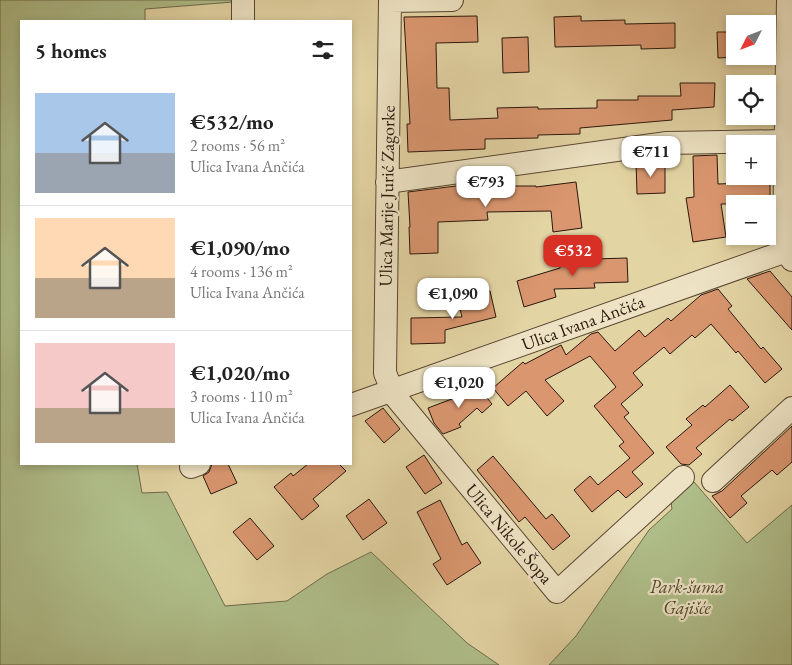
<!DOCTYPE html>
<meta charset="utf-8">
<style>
body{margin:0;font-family:"EB Garamond",serif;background:#f6f6f6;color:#222;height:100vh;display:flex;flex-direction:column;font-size:19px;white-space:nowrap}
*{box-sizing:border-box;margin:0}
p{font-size:16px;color:#767676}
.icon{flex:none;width:28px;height:28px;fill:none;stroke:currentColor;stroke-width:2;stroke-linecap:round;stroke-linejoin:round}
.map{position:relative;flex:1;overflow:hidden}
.side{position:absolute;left:20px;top:20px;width:332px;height:445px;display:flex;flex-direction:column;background:#fff;border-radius:0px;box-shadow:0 2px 8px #0003}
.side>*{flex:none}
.needle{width:32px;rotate:228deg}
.tools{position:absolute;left:726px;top:15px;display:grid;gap:10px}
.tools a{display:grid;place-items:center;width:50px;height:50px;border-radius:0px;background:#fff;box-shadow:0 2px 8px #0003;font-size:25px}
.price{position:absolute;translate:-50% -42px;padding:0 11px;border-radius:10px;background:#fff;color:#222;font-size:16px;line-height:32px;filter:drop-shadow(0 1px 2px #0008)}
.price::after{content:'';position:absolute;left:50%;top:30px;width:15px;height:11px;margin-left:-8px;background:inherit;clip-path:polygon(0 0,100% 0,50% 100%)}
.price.active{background:#d93025;color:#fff}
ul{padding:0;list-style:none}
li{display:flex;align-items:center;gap:15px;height:125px;padding:0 15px}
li+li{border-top:1px solid #e0e0e0}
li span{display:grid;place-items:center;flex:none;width:140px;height:100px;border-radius:0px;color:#555}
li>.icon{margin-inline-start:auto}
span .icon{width:60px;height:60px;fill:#fffc;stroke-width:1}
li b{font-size:21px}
h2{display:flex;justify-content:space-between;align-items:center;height:60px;padding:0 15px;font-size:21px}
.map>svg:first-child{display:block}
.green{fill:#afbe8a;stroke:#6e6a4b}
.building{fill:#d9966f;stroke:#2c170c}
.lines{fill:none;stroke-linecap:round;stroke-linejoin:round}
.minor-casing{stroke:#5a4632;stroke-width:24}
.minor{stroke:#ede3c4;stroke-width:22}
.labels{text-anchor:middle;stroke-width:4.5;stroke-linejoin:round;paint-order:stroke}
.street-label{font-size:18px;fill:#2c170c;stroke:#ede3c4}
.park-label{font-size:18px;font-style:italic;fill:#534932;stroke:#ede3c4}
</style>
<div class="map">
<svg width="792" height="665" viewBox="0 0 792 665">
<rect width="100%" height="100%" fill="#e3d4a4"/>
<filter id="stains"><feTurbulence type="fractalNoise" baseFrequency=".004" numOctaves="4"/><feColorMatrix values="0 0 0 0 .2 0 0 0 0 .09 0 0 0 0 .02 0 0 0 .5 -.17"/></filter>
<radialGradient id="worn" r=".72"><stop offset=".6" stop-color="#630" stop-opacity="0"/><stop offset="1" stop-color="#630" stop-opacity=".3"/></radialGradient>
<path class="green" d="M0,0H233V2L145,9V21H21V464H137L142,493L167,492L225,606L287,601L327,574L371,552L467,643L499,665H0Z
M694,482L747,543L792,505V665H549L576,636L649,530L672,509L671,502Z"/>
<path class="building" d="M477,16L478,42L436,43L437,88H449L450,120L498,118L497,108L538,107V109L597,108V100H638V96H681L680,83H715L714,107L672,110V120L580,128V134L538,135V138L485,139V149L408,152L407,124H410L404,17Z
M581,16V21L625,20V24L675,23V48L641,49V45L555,47L554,17Z
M717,32H735V57L718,58Z
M528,37L529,72L503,73L502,38Z
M717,155L718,184L770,182V204H721L726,237L693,242L686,198L694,197L693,156Z
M636,162H665V193L637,194Z
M576,182L582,228L553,232L551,211L487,212L488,220L438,222V253L410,254L409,227H410L408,192L456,186H536V187Z
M594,256V259L627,258L628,282L594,283L595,288L554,289L556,297L524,307L517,281L560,268V257Z
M770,271L792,297V330L747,279Z
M718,289L732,306L728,309L761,349L763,347L782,369L765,383L738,351L736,353L711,324L695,338L692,335L670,354L664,347L633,373L643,385L621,404L629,413L624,417L654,453L632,472L643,484L626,498L618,490L592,512L574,490L590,476L598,485L630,458L619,446L624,442L594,406L616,387L608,377L590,356L545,380L564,401L547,416L526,391L508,406L493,388L523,362L525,364L561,345L566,355L591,334L598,332L615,351L639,330L645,337L668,318L671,321L701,295Z
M490,291L496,317L445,330V343L411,344V318L462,317L458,300Z
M474,382L492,404L482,413L477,408L459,424L461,427L443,434L434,423L428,408L457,397Z
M730,385L749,407L732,421L730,419L696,448L702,454L689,465L681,464L666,447L692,425L686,419L703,405L705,407Z
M383,408L400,429L384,443L365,421Z
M792,426V462L777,475L772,470L741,496L747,503L730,518L712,496L722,491Z
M424,455L442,483L425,494L406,467Z
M493,456L546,519L552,514L570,536L553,550L525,517L519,522L477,470Z
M212,464H228L237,483L211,494L203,476L209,472Z
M308,464H339L346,471L313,499L319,506L302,520L274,487L291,473L293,476Z
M369,499L387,523L363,540L346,516Z
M440,500L462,545L467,542L481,563L447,585L433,564L441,559L417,512Z
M250,518L274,546L257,560L233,532Z"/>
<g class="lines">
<defs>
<path id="minor" d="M243,0V21
M390,0L385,373L394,395L557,592L683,477
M788,0L784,235L785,245L792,260
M390,1L452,0
M387,182L667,143L785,141
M351,405L792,249
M191,467L199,464
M713,481L792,408"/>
</defs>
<use href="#minor" class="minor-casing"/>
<use href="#minor" class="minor"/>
</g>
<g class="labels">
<g class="street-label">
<text transform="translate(387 196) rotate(-89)" y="6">Ulica Marije Jurić Zagorke</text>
<text transform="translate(583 323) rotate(-20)" y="6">Ulica Ivana Ančića</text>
<text transform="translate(509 534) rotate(50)" y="6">Ulica Nikole Šopa</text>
</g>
<g class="park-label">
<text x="687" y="593">Park-šuma<tspan x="687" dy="21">Gajišće</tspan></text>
</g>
</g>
<rect width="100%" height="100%" filter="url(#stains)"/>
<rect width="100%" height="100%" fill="url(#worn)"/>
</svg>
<div class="tools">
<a><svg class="needle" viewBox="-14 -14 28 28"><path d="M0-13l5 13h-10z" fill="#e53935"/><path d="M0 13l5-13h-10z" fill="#767676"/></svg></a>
<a><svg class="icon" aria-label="locate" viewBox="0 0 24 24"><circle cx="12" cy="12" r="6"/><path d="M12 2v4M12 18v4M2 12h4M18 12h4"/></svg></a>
<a>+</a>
<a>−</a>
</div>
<b class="price" style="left:651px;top:178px">€711</b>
<b class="price" style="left:486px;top:208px">€793</b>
<b class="price active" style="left:573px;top:277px">€532</b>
<b class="price" style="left:453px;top:320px">€1,090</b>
<b class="price" style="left:459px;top:409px">€1,020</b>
<section class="side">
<h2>5 homes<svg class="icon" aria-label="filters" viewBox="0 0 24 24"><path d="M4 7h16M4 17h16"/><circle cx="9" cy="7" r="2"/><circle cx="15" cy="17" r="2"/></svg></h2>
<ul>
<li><span style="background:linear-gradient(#a9c7e8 60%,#9aa5b1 0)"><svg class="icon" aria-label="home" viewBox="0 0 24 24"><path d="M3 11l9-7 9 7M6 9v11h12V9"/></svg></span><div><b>€532/mo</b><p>2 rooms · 56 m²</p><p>Ulica Ivana Ančića</p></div></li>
<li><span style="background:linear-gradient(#ffd9b3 60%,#b9a48a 0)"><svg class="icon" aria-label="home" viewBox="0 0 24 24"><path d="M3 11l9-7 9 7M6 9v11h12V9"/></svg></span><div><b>€1,090/mo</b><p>4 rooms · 136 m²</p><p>Ulica Ivana Ančića</p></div></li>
<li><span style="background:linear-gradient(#f6c9c9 65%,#b9a48a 0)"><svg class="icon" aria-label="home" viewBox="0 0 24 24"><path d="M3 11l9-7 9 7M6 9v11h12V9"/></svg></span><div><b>€1,020/mo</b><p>3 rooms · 110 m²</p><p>Ulica Ivana Ančića</p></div></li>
</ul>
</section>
</div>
